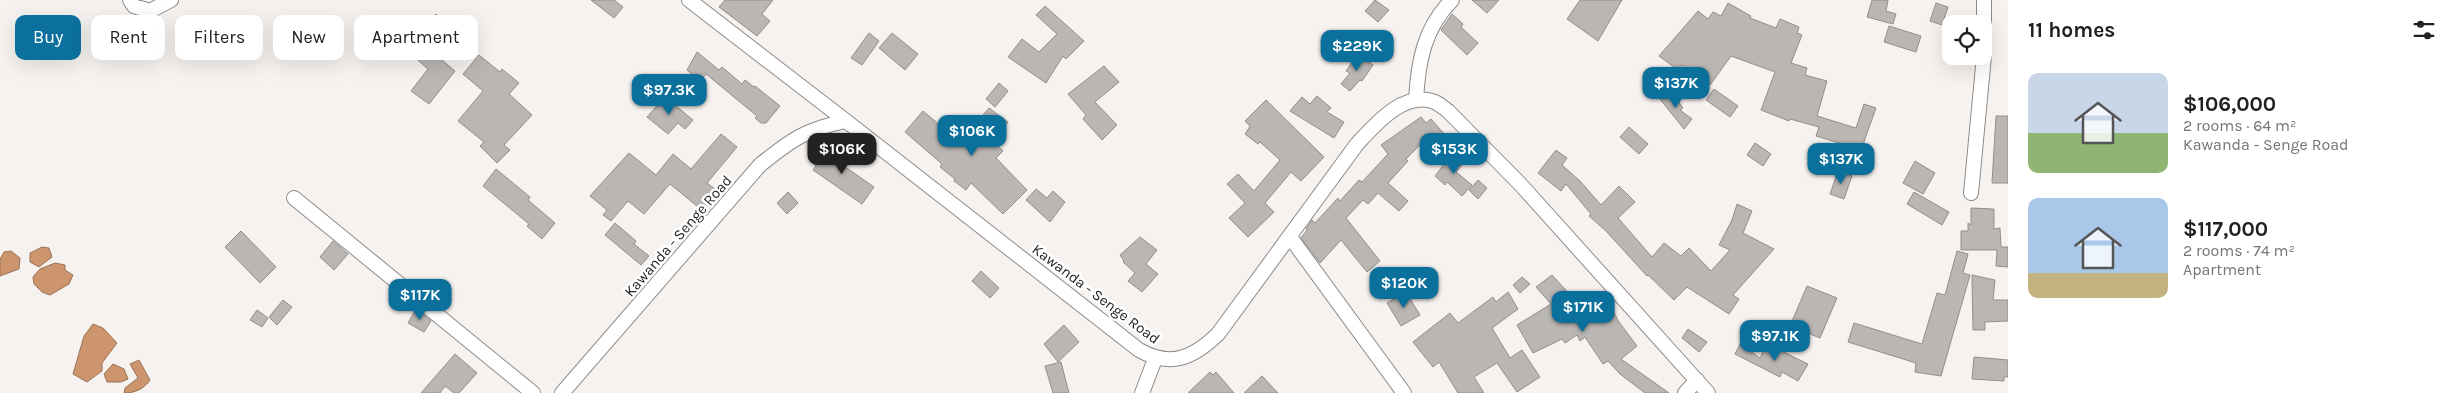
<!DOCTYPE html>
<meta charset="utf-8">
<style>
body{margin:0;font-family:Karla,sans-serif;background:#f6f6f6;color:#202124;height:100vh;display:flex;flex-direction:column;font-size:19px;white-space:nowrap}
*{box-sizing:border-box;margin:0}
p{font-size:16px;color:#757577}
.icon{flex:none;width:28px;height:28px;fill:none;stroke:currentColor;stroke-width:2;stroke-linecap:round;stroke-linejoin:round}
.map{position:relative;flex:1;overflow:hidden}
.drawer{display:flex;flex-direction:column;background:#fff;width:450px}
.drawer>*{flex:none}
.guide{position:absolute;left:15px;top:15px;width:475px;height:45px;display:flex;gap:10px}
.buttons{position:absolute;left:1942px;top:15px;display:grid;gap:10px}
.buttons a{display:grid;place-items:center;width:50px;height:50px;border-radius:10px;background:#fff;box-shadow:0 5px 20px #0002;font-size:25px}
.price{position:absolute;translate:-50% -42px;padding:0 11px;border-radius:10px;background:#0c709d;color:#fff;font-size:16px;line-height:32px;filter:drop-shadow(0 1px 2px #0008)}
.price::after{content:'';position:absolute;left:50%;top:30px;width:15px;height:11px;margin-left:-8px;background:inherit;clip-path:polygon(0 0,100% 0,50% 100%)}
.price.selected{background:#222;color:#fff}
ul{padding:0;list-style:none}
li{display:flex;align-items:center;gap:15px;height:125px;padding:0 20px}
li span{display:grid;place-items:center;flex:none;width:140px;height:100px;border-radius:10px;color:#555}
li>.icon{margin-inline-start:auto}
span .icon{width:60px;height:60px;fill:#fffc;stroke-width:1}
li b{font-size:21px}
h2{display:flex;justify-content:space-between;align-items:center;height:60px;padding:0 20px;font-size:21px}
.tag{padding:0 18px;border-radius:10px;background:#fff;box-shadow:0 5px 20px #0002;font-size:18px;line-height:45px}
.tag.selected{background:#0c709d;color:#fff}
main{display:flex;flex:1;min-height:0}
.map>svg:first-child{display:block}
.water{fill:#cd956d;stroke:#9b7357}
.building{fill:#bab6b3;stroke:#918e8b}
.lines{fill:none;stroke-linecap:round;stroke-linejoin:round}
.minor-casing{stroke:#8e8b89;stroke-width:16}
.minor{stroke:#fff;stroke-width:14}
.labels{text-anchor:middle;stroke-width:5;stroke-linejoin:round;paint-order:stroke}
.street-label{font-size:15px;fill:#252423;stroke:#fff}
</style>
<main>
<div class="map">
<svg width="2008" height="393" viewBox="0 0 2008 393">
<rect width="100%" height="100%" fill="#f6f2f0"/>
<path class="water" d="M42,247L49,248L52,257L39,267L30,262V253Z
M11,251L20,258L19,269L0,276V259L4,252Z
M55,263L65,265V270L73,275L69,284L50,295L42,292L34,284L33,277L40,269Z
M93,324L103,328L117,343L102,363V371L87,382L73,374L84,336Z
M139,360L150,380C144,389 135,393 124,393L125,388L138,378L130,364Z
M113,364L124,369L128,379L121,382H107L104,374Z"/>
<path class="building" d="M591,0H614L623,7L614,18Z
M725,0H773L762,14L770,21L757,36L719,7Z
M1375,0L1389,10L1378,22L1365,11Z
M1472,0H1499L1487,13Z
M1580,0H1622L1598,41L1567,19Z
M1872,0H1888L1886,11L1896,14L1893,24L1867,17Z
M1728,3L1751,16L1750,18L1776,28L1780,19L1799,27L1797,33L1802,35L1791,63L1807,68L1805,75L1827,81L1817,116L1856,128L1864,104L1876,108L1860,153L1848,149L1849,146L1816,136L1819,127L1790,119L1789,121L1761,110L1775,72L1731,56L1710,85L1681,65L1678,70L1659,56L1698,11L1708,19L1713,12L1721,16Z
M1936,3L1948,7L1942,25L1930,21Z
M1045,6L1084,41L1066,59L1063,56L1046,83L1008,57L1022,39L1039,52L1057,34L1036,15Z
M436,14L448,25L428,48L455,71L429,104L411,91L428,69L403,47L400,50L388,39L403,23L418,36Z
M1452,14L1463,24L1461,27L1478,43L1467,55L1441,30Z
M1889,26L1921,36L1916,52L1884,42Z
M242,29L256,44L240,58L226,44Z
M869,33L879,41L862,65L851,58Z
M892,33L918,54L905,70L879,48Z
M697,52L719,70L722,67L742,84L745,80L754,87L755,86L780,106L766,123H761L755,118L757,116L706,74L700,81L687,70Z
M1358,54L1373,65L1362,81L1360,80L1350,91L1341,84L1350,73L1346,71Z
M479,55L500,72L502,69L519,83L509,94L532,115L504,145L510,150L497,163L480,146L484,142L458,121L483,91L463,74Z
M1104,66L1119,82L1095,102L1117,125L1102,140L1083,119L1086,115L1068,94Z
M999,83L1008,91L995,107L986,99Z
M1714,89L1738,106L1730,117L1706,100Z
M1670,91L1683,108L1680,110L1692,119L1684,129L1660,99Z
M1317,96L1331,108L1327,112L1344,122L1334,138L1290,111L1302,97L1310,104Z
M665,97L693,120L685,129L678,123L668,134L647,117Z
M1266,100L1324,157L1301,181L1291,172L1265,203L1274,212L1248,237L1229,218L1245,203L1227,184L1238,174L1254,191L1280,160L1260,142L1258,144L1245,134L1250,126L1245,121Z
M989,108L1008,122L994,142L1003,151L996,158L1027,190L1003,214L971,183L966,190L954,181L955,179L940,167L942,164L905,132L923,111L960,142Z
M1996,116H2008V183H1992Z
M1421,117L1426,123L1431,119L1446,136L1430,150L1422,143L1406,159L1408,161L1388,183L1408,201L1399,211L1378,193L1368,204L1363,200L1346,218L1380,261L1367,272L1341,240L1320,263L1301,238L1307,230L1306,229L1312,220L1315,223L1338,198L1340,201L1359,180L1362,182L1388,154L1381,145Z
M1629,127L1648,144L1639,154L1620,137Z
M721,134L737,147L707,183L719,192L703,211L670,184L644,214L628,201L611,221L603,215L607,210L590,196L629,153L656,175L673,154L691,169Z
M1755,143L1771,154L1763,166L1747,155Z
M828,145L848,161L844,166L874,187L862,204L813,170L816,166L814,164Z
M1556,150L1567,158L1562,165L1580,181L1601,205L1619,186L1635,202L1618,218L1652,257L1664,243L1681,256L1689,248L1711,271L1730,250L1719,245L1732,220L1737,204L1752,211L1743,233L1774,249L1733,295L1739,299L1729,314L1687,287L1674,300L1648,275L1647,276L1606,231L1589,216L1591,214L1566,184L1561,191L1538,173Z
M1458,153L1466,160L1456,172L1472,185L1462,196L1447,182L1445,185L1435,176L1445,163Z
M1915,161L1935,173L1923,194L1903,183Z
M496,169L530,197L528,200L555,223L542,239L527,226L529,224L483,186Z
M1838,171L1852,176L1844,199L1830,194Z
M1478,180L1487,188L1478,199L1469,190Z
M1036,189L1047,198L1053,191L1065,202L1050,222L1026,200Z
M788,192L798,203L787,214L777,203Z
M1914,192L1949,212L1942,225L1907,204Z
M1971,208L1994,209V229L2000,228L2001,247H2008V267L1996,266L1997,250H1961V231H1968V223L1971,225Z
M615,223L636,241L634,244L649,256L641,265L605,235Z
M241,231L276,267L260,283L225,247Z
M1140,237L1157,250L1146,264L1158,274L1142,292L1128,281L1135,273L1123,262L1124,261L1120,255Z
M333,241L348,254L334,270L320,257Z
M1957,251L1968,254L1963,273L1970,275L1941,376L1915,372L1916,363L1848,342L1854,323L1922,344L1937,293L1945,295Z
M981,271L999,288L990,298L972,281Z
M1552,275L1596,323L1613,311L1619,322L1637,346L1621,359L1669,393H1645L1620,374L1608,361L1603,364L1585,337L1580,341L1577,335L1565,343L1562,339L1533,353L1517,325L1551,304L1536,287Z
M1972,275L1995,280L1993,300H2008V321L1985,322V330H1973Z
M1522,277L1530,284L1520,293L1513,285Z
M1807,286L1837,298L1820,338L1790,326Z
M1406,292L1420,315L1401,326L1387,303Z
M1508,292L1518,309L1492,328L1510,358L1522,350L1540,377L1517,392L1497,363L1474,377L1484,393H1458L1439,362L1433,367L1413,342L1450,313L1458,323L1493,297L1496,302Z
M283,300L292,307L277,325L269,317Z
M416,309L431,321L424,332L408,323Z
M257,310L268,318L262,327L250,320Z
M1064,325L1079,342L1058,362L1044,344Z
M1688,329L1707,342L1699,352L1682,338Z
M1740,344L1760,358L1767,344L1808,364L1798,381L1782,372L1780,377L1735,354Z
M455,354L477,373L459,393H454L445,386L440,393H421Z
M1974,357L2008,360V377H2004V381L1972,379Z
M1061,362L1069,393H1053L1045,366Z
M1210,372L1213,375L1216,372L1234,393H1188Z
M1262,376L1278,393H1244Z"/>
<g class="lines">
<defs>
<path id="minor" d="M130,0L134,6L150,11L171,0
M689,0L846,121
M1984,51V0
M1416,100C1418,62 1424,28 1452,0
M1971,193L1984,56
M294,198L533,393
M1290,237L1404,393
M562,393L760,165C791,140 806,129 846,121L1139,350C1171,368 1193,358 1218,334L1357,144C1375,125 1404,90 1435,102C1439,104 1444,108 1448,111L1521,185L1708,393
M1142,393L1155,359
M1685,393L1697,380"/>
</defs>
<use href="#minor" class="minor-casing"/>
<use href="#minor" class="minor"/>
</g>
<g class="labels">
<g class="street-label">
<text transform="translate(678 236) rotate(-49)" y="5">Kawanda - Senge Road</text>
<text transform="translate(1096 294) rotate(37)" y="5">Kawanda - Senge Road</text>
</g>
</g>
</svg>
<div class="buttons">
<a><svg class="icon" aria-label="locate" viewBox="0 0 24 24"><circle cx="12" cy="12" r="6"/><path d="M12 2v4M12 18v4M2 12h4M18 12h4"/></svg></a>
</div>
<b class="price" style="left:1357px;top:72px">$229K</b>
<b class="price" style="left:1676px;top:109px">$137K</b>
<b class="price" style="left:669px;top:116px">$97.3K</b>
<b class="price" style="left:972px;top:157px">$106K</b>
<b class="price selected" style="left:842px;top:175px">$106K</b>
<b class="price" style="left:1454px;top:175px">$153K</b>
<b class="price" style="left:1841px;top:185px">$137K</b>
<b class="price" style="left:1404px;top:309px">$120K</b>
<b class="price" style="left:420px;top:321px">$117K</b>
<b class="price" style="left:1583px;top:333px">$171K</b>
<b class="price" style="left:1775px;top:362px">$97.1K</b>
<div class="guide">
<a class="tag selected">Buy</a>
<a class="tag">Rent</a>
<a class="tag">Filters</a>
<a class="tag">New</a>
<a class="tag">Apartment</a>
</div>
</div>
<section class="drawer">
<h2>11 homes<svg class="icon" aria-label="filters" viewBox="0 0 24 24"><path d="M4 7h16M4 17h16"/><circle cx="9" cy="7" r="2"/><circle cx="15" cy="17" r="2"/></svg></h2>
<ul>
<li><span style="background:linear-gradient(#c9d6e8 60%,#8fb573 0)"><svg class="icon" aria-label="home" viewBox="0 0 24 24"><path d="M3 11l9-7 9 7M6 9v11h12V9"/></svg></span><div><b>$106,000</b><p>2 rooms · 64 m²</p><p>Kawanda - Senge Road</p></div></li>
<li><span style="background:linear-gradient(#a9c7e8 75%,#c2b280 0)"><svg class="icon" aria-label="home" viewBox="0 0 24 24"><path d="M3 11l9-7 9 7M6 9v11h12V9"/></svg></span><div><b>$117,000</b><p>2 rooms · 74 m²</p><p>Apartment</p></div></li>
</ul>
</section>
</main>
